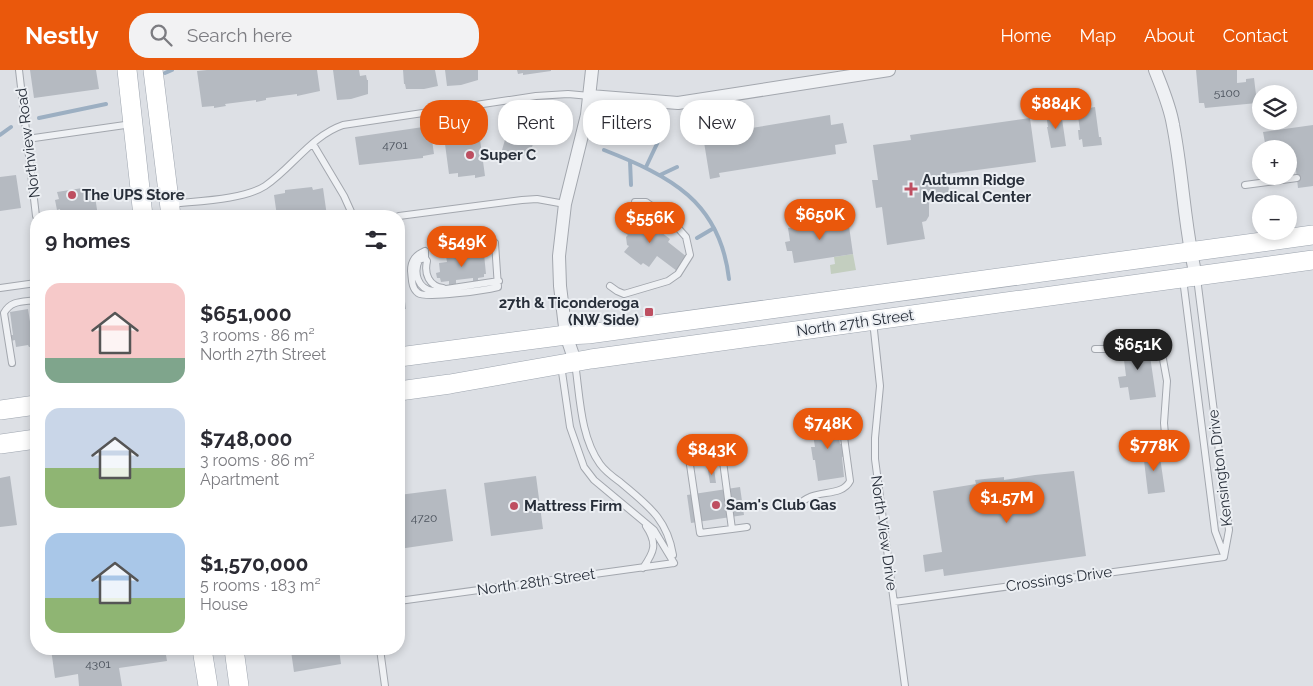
<!DOCTYPE html>
<meta charset="utf-8">
<style>
body{margin:0;font-family:Raleway,sans-serif;background:#f2f2f3;color:#2b2b33;height:100vh;display:flex;flex-direction:column;font-size:19px;white-space:nowrap}
*{box-sizing:border-box;margin:0}
p{font-size:16px;color:#7c7c81}
.icon{flex:none;width:28px;height:28px;fill:none;stroke:currentColor;stroke-width:2;stroke-linecap:round;stroke-linejoin:round}
.map{position:relative;flex:1;overflow:hidden}
.details{position:absolute;left:30px;top:140px;width:375px;height:445px;display:flex;flex-direction:column;background:#fff;border-radius:20px;box-shadow:0 2px 8px #0003}
.details>*{flex:none}
.top-card{position:absolute;left:420px;top:30px;width:475px;height:45px;display:flex;gap:10px}
.tools{position:absolute;left:1252px;top:15px;display:grid;gap:10px}
.tools a{display:grid;place-items:center;width:45px;height:45px;border-radius:50%;background:#fff;box-shadow:0 2px 8px #0003;font-size:25px}
.price{position:absolute;translate:-50% -42px;padding:0 11px;border-radius:18px;background:#ea580c;color:#fff;font-size:16px;line-height:32px;filter:drop-shadow(0 1px 2px #0008)}
.price::after{content:'';position:absolute;left:50%;top:30px;width:15px;height:11px;margin-left:-8px;background:inherit;clip-path:polygon(0 0,100% 0,50% 100%)}
.price.selected{background:#222;color:#fff}
ul{padding:0;list-style:none}
li{display:flex;align-items:center;gap:15px;height:125px;padding:0 15px}
li span{display:grid;place-items:center;flex:none;width:140px;height:100px;border-radius:15px;color:#555}
li>.icon{margin-inline-start:auto}
span .icon{width:60px;height:60px;fill:#fffc;stroke-width:1}
li b{font-size:21px}
h2{display:flex;justify-content:space-between;align-items:center;height:60px;padding:0 15px;font-size:21px}
.pill{padding:0 18px;border-radius:20px;background:#fff;box-shadow:0 2px 8px #0003;font-size:18px;line-height:45px}
.pill.selected{background:#ea580c;color:#fff}
header{display:flex;align-items:center;gap:30px;box-sizing:border-box;height:70px;padding:0 25px;background:#ea580c;color:#fff}
header strong{font-size:24px}
nav{display:flex;gap:28px;margin-inline-start:auto;font-size:18px}
.search{width:350px;height:45px;background:#f2f2f3;display:flex;align-items:center;gap:12px;box-sizing:border-box;padding:0 18px;border-radius:20px;color:#7c7c81;font-size:19px}
.map>svg:first-child{display:block}
.park{fill:#c3cebf}
.lines{fill:none;stroke-linecap:round;stroke-linejoin:round}
.stream{stroke:#9cafc2;stroke-width:4}
.building{fill:#b5bac1}
.lane-casing{stroke:#a3a7ae;stroke-width:8}
.street-casing{stroke:#a3a7ae;stroke-width:14}
.primary-casing{stroke:#9ea5af;stroke-width:20}
.lane{stroke:#eff1f4;stroke-width:6}
.street{stroke:#eff1f4;stroke-width:12}
.primary{stroke:#fff;stroke-width:19}
.poi-dot{fill:#be4f61;stroke:#eceff3;stroke-width:2}
.labels{text-anchor:middle;stroke-width:4;stroke-linejoin:round;paint-order:stroke}
.number-label{font-size:12px;fill:#4b525c}
.street-label{font-size:15px;fill:#282f3a;stroke:#eceff3}
.poi-label{font-size:15px;font-weight:bold;fill:#282f3a;stroke:#eceff3;text-anchor:start}
</style>
<header>
<strong>Nestly</strong>
<div class="search"><svg class="icon" aria-label="search" viewBox="0 0 24 24"><circle cx="10" cy="10" r="6"/><path d="M15 15l6 6"/></svg>Search here</div>
<nav><a>Home</a><a>Map</a><a>About</a><a>Contact</a></nav>
</header>
<div class="map">
<svg width="1313" height="616" viewBox="0 0 1313 616">
<rect width="100%" height="100%" fill="#dde0e5"/>
<path class="park" d="M853,184L856,200L831,204L830,195L835,194L834,187Z"/>
<g class="lines">
<path class="stream" d="M165,3L172,0
M39,48L106,34
M0,65L11,57
M604,80C670,106 720,131 729,209
M630,91L631,115
M646,97L663,61
M660,105L677,97
M697,168L714,158"/>
</g>
<path class="building" d="M30,0H96L99,19L34,28Z
M207,0H317L320,21L297,26V24L266,28V30L256,32V30L225,34L226,36L214,38V36L202,37L197,1Z
M333,0H359L360,6L366,5L367,10H368V24L351,29L337,30Z
M403,0H435L438,16L424,19H406L405,14H404Z
M445,0H478V10L461,15L447,16Z
M517,0H551V1L523,5V3L518,4Z
M1196,0H1237V13L1246,12V9L1254,8L1257,33L1205,38L1204,33H1199Z
M1095,37L1099,67H1101L1102,75L1083,77L1082,69L1079,70L1078,60H1080L1077,40Z
M1061,42L1066,76L1051,78L1047,57H1048L1046,44Z
M830,45L831,55L843,53L847,73L835,75L836,84L719,103L720,107L710,109L703,66Z
M1030,48L1036,92L947,104L950,128L929,131V146L926,151L922,152L925,169L887,175L882,137L876,138L872,110H878L873,75L911,70L910,65Z
M1313,55V116L1298,118L1295,91L1289,92V79H1263L1262,74L1265,73L1263,62Z
M430,56L434,84L423,86V88L359,95L355,67Z
M509,56L536,64L529,87L502,80Z
M479,62L485,106L475,108V105L458,107V103L449,104L445,74L454,73L453,69L469,67V64Z
M16,105L21,138L0,141V107Z
M89,117V121L94,120L98,146H61L60,139L57,140L55,130L59,129L57,122Z
M312,117L313,120L323,118L327,146H277L274,125L285,123V120Z
M636,143L670,169L668,172L687,187L677,201L657,186L649,197L643,193L641,195L624,182L629,176L627,175L626,167L628,165L622,161Z
M848,149L853,184L794,193L792,181H787L785,172L790,171L788,158Z
M476,182V185L484,184L486,204H484V207L478,208V211H473V208L456,210V214L449,215V211L441,212L440,208H437L436,203L440,202L439,193L447,192L446,186Z
M399,202H401L406,239L399,240Z
M28,239L34,277H29L28,275L16,277L15,270L11,271L10,265H13L10,242Z
M1143,266L1146,287L1150,286L1156,327L1130,330L1128,317L1120,318L1118,307L1126,306L1124,290L1128,289L1125,268Z
M836,349L840,374L843,373L845,386L842,387L844,407L818,411L815,390H813L811,377H815L811,352Z
M1159,380L1165,422L1148,424L1143,382Z
M714,399L716,413H710L708,400Z
M1074,401L1086,486L944,506L943,499L925,502L923,485L942,482L933,421L976,414L975,410L1004,407V410L1035,405Z
M10,406L17,455L0,457V408Z
M536,406L543,459L491,466L484,413Z
M740,417L744,445L691,453L687,425Z
M446,419L453,471L399,479V425Z
M51,579H165L167,591L119,598L122,616H79L78,604L55,608Z
M305,579H339L341,594L294,602L291,581Z"/>
<g class="lines">
<defs>
<path id="lane" d="M19,0L36,146
M27,69L132,54
M313,74L344,126L353,146
M1245,115L1297,108
M171,134C197,131 243,130 265,116C292,98 311,66 343,55L536,26L568,24L590,26
M399,146L522,130L537,129L565,134
M425,181C416,185 411,190 411,201C412,208 411,218 418,223C426,229 486,220 498,217L495,173
M425,181V188L419,190C413,203 418,219 433,221L499,211
M425,188L427,191C424,204 429,216 443,218
M1197,208L1229,460L1224,487
M1183,209L1215,461L1224,485
M610,216L617,221L624,224L668,211L678,204L690,185L686,167L670,149L646,132H635
M0,218L36,213
M873,251L880,316L875,368V389L905,616
M1095,279H1126L1160,273L1167,311L1164,353L1165,364
M12,293L4,243C11,230 23,232 36,230
M575,293C580,326 580,366 600,394C605,401 613,407 620,412C647,435 667,448 673,485
M561,295L570,357L584,397L594,410L654,460L674,493
M722,384L732,459L747,457
M689,388L700,463L732,459
M800,433C803,431 807,428 810,427C823,421 843,425 850,411L844,367L846,351
M643,498C654,482 658,474 646,456
M399,531L674,493
M894,532L1224,487
M380,579L385,616"/>
<path id="street" d="M1155,0C1162,18 1170,36 1173,55C1183,105 1184,157 1196,206
M590,26L678,33L889,0
M575,291L566,265L560,216L559,186L565,134L587,45L592,0"/>
<path id="primary" d="M127,0L143,146
M153,0L171,146
M399,287L566,265L588,264L1313,165
M399,321L450,314L591,289L1313,190
M0,340L36,335
M0,374L36,369
M202,579L208,616
M234,579L239,616"/>
</defs>
<use href="#lane" class="lane-casing"/>
<use href="#street" class="street-casing"/>
<use href="#primary" class="primary-casing"/>
<use href="#lane" class="lane"/>
<use href="#street" class="street"/>
<use href="#primary" class="primary"/>
</g>
<g class="poi-dot">
<circle cx="470" cy="85" r="5"/>
<path d="M908.5 111.5h5v5h5v5h-5v5h-5v-5h-5v-5h5z"/>
<circle cx="72" cy="125" r="5"/>
<rect x="644" y="237" width="10" height="10" rx="2.5"/>
<circle cx="716" cy="435" r="5"/>
<circle cx="514" cy="436" r="5"/>
</g>
<g class="labels">
<g class="number-label">
<text x="1227" y="27">5100</text>
<text x="395" y="79">4701</text>
<text x="424" y="452">4720</text>
<text x="98" y="598">4301</text>
</g>
<g class="street-label">
<text transform="translate(28 73) rotate(-97)" y="5">Northview Road</text>
<text transform="translate(855 253) rotate(-8)" y="5">North 27th Street</text>
<text transform="translate(1220 398) rotate(-97)" y="5">Kensington Drive</text>
<text transform="translate(884 463) rotate(82)" y="5">North View Drive</text>
<text transform="translate(1059 509) rotate(-8)" y="5">Crossings Drive</text>
<text transform="translate(536 512) rotate(-8)" y="5">North 28th Street</text>
</g>
<g class="poi-label">
<text x="480" y="90">Super C</text>
<text x="922" y="115">Autumn Ridge<tspan x="922" dy="17">Medical Center</tspan></text>
<text x="82" y="130">The UPS Store</text>
<text x="639" y="238" text-anchor="end">27th &amp; Ticonderoga<tspan x="639" dy="17">(NW Side)</tspan></text>
<text x="726" y="440">Sam's Club Gas</text>
<text x="524" y="441">Mattress Firm</text>
</g>
</g>
</svg>
<div class="tools">
<a><svg class="icon" aria-label="layers" viewBox="0 0 24 24"><path d="M12 4l9 5-9 5-9-5zM3 14l9 5 9-5"/></svg></a>
<a>+</a>
<a>−</a>
</div>
<b class="price" style="left:1056px;top:60px">$884K</b>
<b class="price" style="left:820px;top:171px">$650K</b>
<b class="price" style="left:650px;top:174px">$556K</b>
<b class="price" style="left:462px;top:198px">$549K</b>
<b class="price selected" style="left:1138px;top:301px">$651K</b>
<b class="price" style="left:828px;top:380px">$748K</b>
<b class="price" style="left:1154px;top:402px">$778K</b>
<b class="price" style="left:712px;top:406px">$843K</b>
<b class="price" style="left:1007px;top:454px">$1.57M</b>
<div class="top-card">
<a class="pill selected">Buy</a>
<a class="pill">Rent</a>
<a class="pill">Filters</a>
<a class="pill">New</a>
</div>
<section class="details">
<h2>9 homes<svg class="icon" aria-label="filters" viewBox="0 0 24 24"><path d="M4 7h16M4 17h16"/><circle cx="9" cy="7" r="2"/><circle cx="15" cy="17" r="2"/></svg></h2>
<ul>
<li><span style="background:linear-gradient(#f6c9c9 75%,#7fa58c 0)"><svg class="icon" aria-label="home" viewBox="0 0 24 24"><path d="M3 11l9-7 9 7M6 9v11h12V9"/></svg></span><div><b>$651,000</b><p>3 rooms · 86 m²</p><p>North 27th Street</p></div></li>
<li><span style="background:linear-gradient(#c9d6e8 60%,#8fb573 0)"><svg class="icon" aria-label="home" viewBox="0 0 24 24"><path d="M3 11l9-7 9 7M6 9v11h12V9"/></svg></span><div><b>$748,000</b><p>3 rooms · 86 m²</p><p>Apartment</p></div></li>
<li><span style="background:linear-gradient(#a9c7e8 65%,#8fb573 0)"><svg class="icon" aria-label="home" viewBox="0 0 24 24"><path d="M3 11l9-7 9 7M6 9v11h12V9"/></svg></span><div><b>$1,570,000</b><p>5 rooms · 183 m²</p><p>House</p></div></li>
</ul>
</section>
</div>
